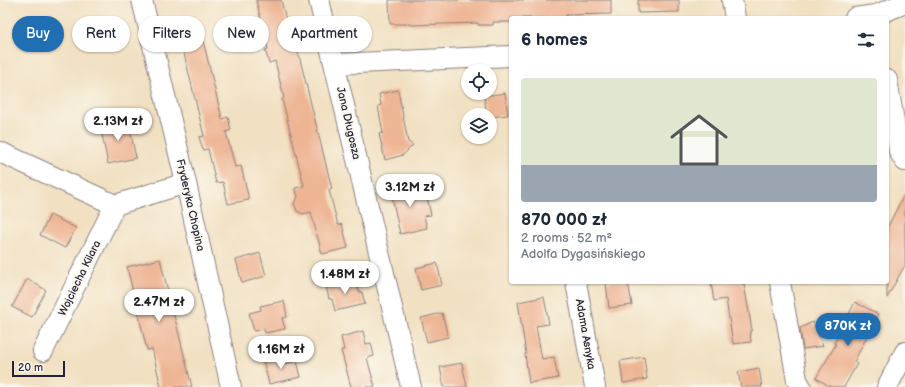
<!DOCTYPE html>
<meta charset="utf-8">
<style>
body{margin:0;font-family:"Balsamiq Sans",sans-serif;background:#f2f2f3;color:#1f2937;height:100vh;display:flex;flex-direction:column;font-size:15px;white-space:nowrap}
*{box-sizing:border-box;margin:0}
p{font-size:13px;color:#747a83}
.icon{flex:none;width:22px;height:22px;fill:none;stroke:currentColor;stroke-width:2;stroke-linecap:round;stroke-linejoin:round}
.map{position:relative;flex:1;overflow:hidden}
.panel{position:absolute;left:509px;top:16px;width:380px;height:268px;display:flex;flex-direction:column;background:#fff;border-radius:4px;box-shadow:0 1px 3px #0004}
.panel>*{flex:none}
.hud{position:absolute;left:12px;top:16px;width:380px;height:36px;display:flex;gap:8px}
.tools{position:absolute;left:461px;top:64px;display:grid;gap:8px}
.tools a{display:grid;place-items:center;width:36px;height:36px;border-radius:50%;background:#fff;box-shadow:0 1px 3px #0004;font-size:20px}
.scale{position:absolute;left:12px;bottom:10px;width:53px;box-sizing:border-box;padding-left:4px;border:2px solid #22223b;border-top:0;font-size:11px;line-height:14px;white-space:nowrap;color:#22223b;-webkit-text-stroke:3px #fbf7ec;paint-order:stroke}
.price{position:absolute;translate:-50% -34px;padding:0 9px;border-radius:14px;background:#fff;color:#222;font-size:13px;line-height:26px;filter:drop-shadow(0 1px 2px #0008)}
.price::after{content:'';position:absolute;left:50%;top:24px;width:12px;height:9px;margin-left:-6px;background:inherit;clip-path:polygon(0 0,100% 0,50% 100%)}
.price.on{background:#1f6fb2;color:#fff}
ul{padding:0;list-style:none}
li{display:grid;align-content:center;gap:8px;height:212px;padding:0 12px}
li span{display:grid;place-items:center;height:124px;border-radius:4px;color:#555}
li>.icon{margin-inline-start:auto}
span .icon{width:72px;height:72px;fill:#fffc;stroke-width:1}
li b{font-size:17px}
h2{display:flex;justify-content:space-between;align-items:center;height:48px;padding:0 12px;font-size:17px}
.tag{padding:0 14px;border-radius:18px;background:#fff;box-shadow:0 1px 3px #0004;font-size:14px;line-height:36px}
.tag.on{background:#1f6fb2;color:#fff}
.map>svg:first-child{display:block}
.building{fill:#eeb594}
.lines{fill:none;stroke-linecap:round;stroke-linejoin:round}
.minor-casing{stroke:#8a817e;stroke-width:22}
.minor{stroke:#fff;stroke-width:20}
.labels{text-anchor:middle;stroke-width:3.5;stroke-linejoin:round;paint-order:stroke}
.street-label{font-size:11px;fill:#22223b;stroke:#fbf7ec}
</style>
<div class="map">
<svg width="905" height="387" viewBox="0 0 905 387">
<rect width="100%" height="100%" fill="#fbf7ec"/>
<filter id="ink" filterUnits="userSpaceOnUse"><feTurbulence type="fractalNoise" baseFrequency=".025" numOctaves="2"/><feDisplacementMap in="SourceGraphic" scale="8" xChannelSelector="R" yChannelSelector="G"/><feConvolveMatrix kernelMatrix="1 2 1 2 8 2 1 2 1" color-interpolation-filters="sRGB"/></filter>
<filter id="wash" filterUnits="userSpaceOnUse"><feTurbulence type="fractalNoise" baseFrequency=".012" numOctaves="4" result="noise"/><feDisplacementMap in="SourceGraphic" scale="16" xChannelSelector="R" yChannelSelector="G"/><feGaussianBlur stdDeviation="0.9" result="paint"/><feColorMatrix in="noise" values="0 0 0 0 0 0 0 0 0 0 0 0 0 0 0 0 0 1.4 0 .05"/><feComposite in="paint" operator="in"/></filter>
<g filter="url(#wash)">
<rect width="100%" height="100%" fill="#f1e0c1"/>
<g id="blocks">
<path class="building" d="M256,0H281L292,44L296,43L332,189L329,190L338,225L342,224L348,248L322,254L311,212L303,214L297,211L294,203L298,197L295,188L304,186L282,99L284,98L275,61L269,63L265,50L268,49Z
M389,0H611V14L566,15V18H511V22H493V25H478V23L410,25V24H390Z
M638,0H679V12L638,13Z
M201,32L222,119L228,117L231,130L226,132L235,167L241,166L249,200L228,204L223,182L216,183L208,149L203,150L199,137L204,136L180,37Z
M398,90L408,142L413,145L403,155L385,160L379,134L383,133L378,106L381,105L379,94Z
M505,93L508,115L490,117V115H487L484,96Z
M128,119L136,158L108,164L100,125Z
M417,182L419,194L426,193L431,215L424,216L427,228L400,234L390,188Z
M905,193V265L887,298V228Z
M50,215L76,228L65,248L40,235Z
M260,253L266,276L242,283L236,260Z
M160,259L192,387H161L152,349L147,350L127,267Z
M437,263L442,285L421,290L416,268Z
M27,279L46,290L32,317L12,307Z
M356,279L359,292H362L365,304L335,311L332,299H329L326,286Z
M613,282H628L632,305L609,308L606,283Z
M711,282H741V284H744L752,330L750,331L751,342L733,344L726,299L714,301Z
M544,297L549,324L536,326L542,359L554,357L558,378L529,383L525,354H526L518,302Z
M284,301L287,317L282,318L285,329L265,333L264,329L254,331L249,313L261,310L260,306Z
M855,302L878,314L854,362L857,364L844,387H831L816,378L836,344H834Z
M442,313L448,337L427,342L421,318Z
M813,322L823,346L803,349L800,328Z
M363,331L366,344L371,343L374,356L367,358L375,387H351L341,350H344L341,337Z
M283,355L285,364L297,361L301,377L269,384L263,360Z
M644,357L647,379L623,383L620,361Z
M462,363L467,387H444L440,367Z
M759,368L762,387H741L738,372Z"/>
</g>
</g>
<g filter="url(#ink)">
<use href="#blocks" fill-opacity="0" stroke="#8a817e" stroke-width="1"/>
<g class="lines">
<defs>
<path id="minor" d="M142,0L186,183L231,387
M319,0L411,387
M732,0L735,18
M855,18L876,15L905,3
M335,64L511,56
M887,80L899,151L905,161
M0,152L115,205L43,351
M115,205L186,183
M576,282L595,387
M780,282L797,380L801,387
M887,387L905,352"/>
</defs>
<use href="#minor" class="minor-casing"/>
<use href="#minor" class="minor"/>
</g>
</g>
<g class="labels">
<g class="street-label">
<text transform="translate(349 123) rotate(77)" y="4">Jana Długosza</text>
<text transform="translate(191 205) rotate(77)" y="4">Fryderyka Chopina</text>
<text transform="translate(79 278) rotate(-64)" y="4">Wojciecha Kilara</text>
<text transform="translate(586 334) rotate(80)" y="4">Adama Asnyka</text>
</g>
</g>
</svg>
<div class="tools">
<a><svg class="icon" aria-label="locate" viewBox="0 0 24 24"><circle cx="12" cy="12" r="6"/><path d="M12 2v4M12 18v4M2 12h4M18 12h4"/></svg></a>
<a><svg class="icon" aria-label="layers" viewBox="0 0 24 24"><path d="M12 4l9 5-9 5-9-5zM3 14l9 5 9-5"/></svg></a>
</div>
<div class="scale">20 m</div>
<b class="price" style="left:118px;top:142px">2.13M zł</b>
<b class="price" style="left:410px;top:208px">3.12M zł</b>
<b class="price" style="left:345px;top:295px">1.48M zł</b>
<b class="price" style="left:159px;top:323px">2.47M zł</b>
<b class="price on" style="left:848px;top:347px">870K zł</b>
<b class="price" style="left:281px;top:370px">1.16M zł</b>
<div class="hud">
<a class="tag on">Buy</a>
<a class="tag">Rent</a>
<a class="tag">Filters</a>
<a class="tag">New</a>
<a class="tag">Apartment</a>
</div>
<section class="panel">
<h2>6 homes<svg class="icon" aria-label="filters" viewBox="0 0 24 24"><path d="M4 7h16M4 17h16"/><circle cx="9" cy="7" r="2"/><circle cx="15" cy="17" r="2"/></svg></h2>
<ul>
<li><span style="background:linear-gradient(#dfe7d0 70%,#9aa5b1 0)"><svg class="icon" aria-label="home" viewBox="0 0 24 24"><path d="M3 11l9-7 9 7M6 9v11h12V9"/></svg></span><div><b>870 000 zł</b><p>2 rooms · 52 m²</p><p>Adolfa Dygasińskiego</p></div></li>
</ul>
</section>
</div>
